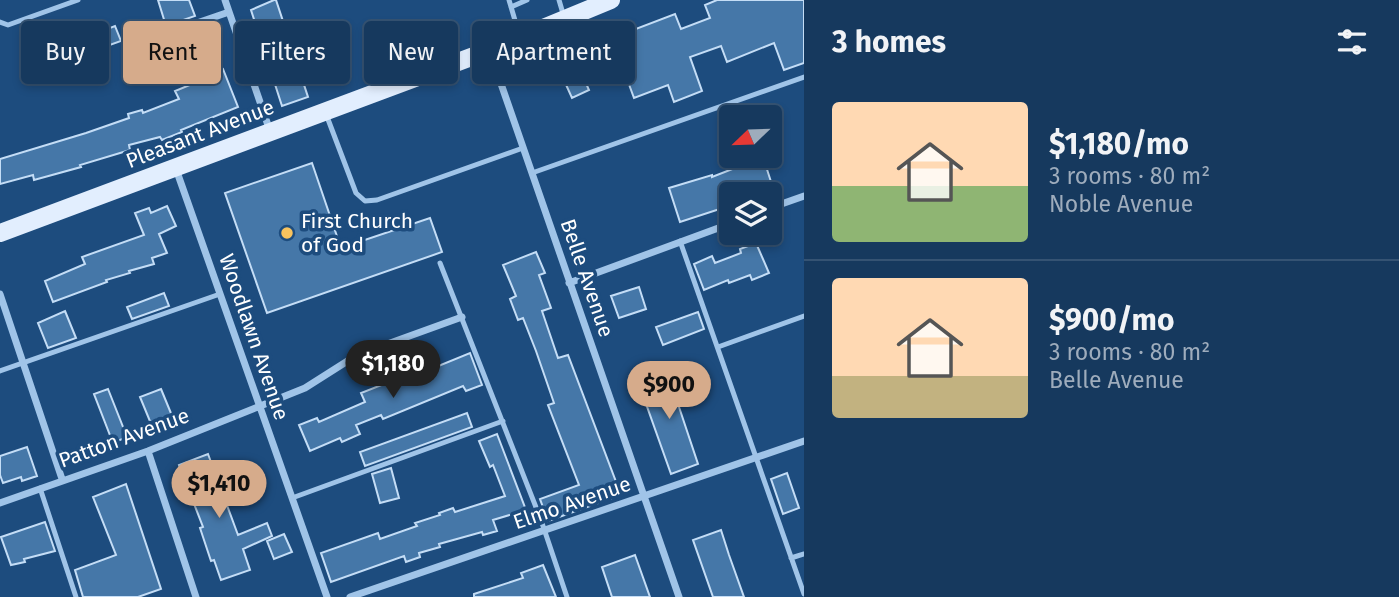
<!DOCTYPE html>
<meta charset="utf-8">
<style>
body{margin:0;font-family:"Fira Sans",sans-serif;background:#234467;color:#f1f3f6;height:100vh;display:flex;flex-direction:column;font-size:26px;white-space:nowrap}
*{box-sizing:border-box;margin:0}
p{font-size:23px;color:#9eacbc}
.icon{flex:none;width:38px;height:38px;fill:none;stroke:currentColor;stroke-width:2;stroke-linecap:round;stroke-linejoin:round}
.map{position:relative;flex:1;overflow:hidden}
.side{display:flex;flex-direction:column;background:#16395e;width:595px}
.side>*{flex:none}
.top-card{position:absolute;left:21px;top:21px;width:665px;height:63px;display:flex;gap:14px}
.needle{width:46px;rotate:247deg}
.buttons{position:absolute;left:719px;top:105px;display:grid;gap:14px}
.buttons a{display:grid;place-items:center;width:63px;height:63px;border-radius:7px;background:#16395e;box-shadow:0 4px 10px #0003,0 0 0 2px #355373;font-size:35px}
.price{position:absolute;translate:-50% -60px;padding:0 16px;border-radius:24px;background:#d6ab8b;color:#111;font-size:23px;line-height:46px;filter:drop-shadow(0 2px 4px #0008)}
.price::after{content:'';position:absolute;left:50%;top:42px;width:21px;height:16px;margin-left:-10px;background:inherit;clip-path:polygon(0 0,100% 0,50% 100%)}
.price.current{background:#222;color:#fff}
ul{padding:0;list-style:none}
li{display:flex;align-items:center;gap:21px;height:175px;padding:0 28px}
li+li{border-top:2px solid #355373}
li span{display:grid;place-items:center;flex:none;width:196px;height:140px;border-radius:7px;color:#555}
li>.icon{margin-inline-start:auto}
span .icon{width:84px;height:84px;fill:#fffc;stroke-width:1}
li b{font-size:30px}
h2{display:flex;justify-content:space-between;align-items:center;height:84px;padding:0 28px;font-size:30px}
.chip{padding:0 24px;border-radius:7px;background:#16395e;box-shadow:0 4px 10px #0003,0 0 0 2px #355373;font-size:24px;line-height:63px}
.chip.current{background:#d6ab8b;color:#111}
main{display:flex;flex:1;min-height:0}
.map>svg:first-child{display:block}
.building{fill:#4577a8;stroke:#c4ddf6;stroke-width:2}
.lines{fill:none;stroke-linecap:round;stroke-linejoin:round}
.service{stroke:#a0c4e8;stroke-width:5}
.minor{stroke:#a0c4e8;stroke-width:7}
.primary{stroke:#e2eefe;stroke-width:18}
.poi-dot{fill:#f8c35e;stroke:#1d4c7e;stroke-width:2.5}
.labels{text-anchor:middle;stroke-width:7;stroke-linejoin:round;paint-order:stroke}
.street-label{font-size:21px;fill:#fff;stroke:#1d4c7e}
.poi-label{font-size:21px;fill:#fff;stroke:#1d4c7e;text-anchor:start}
</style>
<main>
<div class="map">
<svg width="804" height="597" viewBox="0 0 804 597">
<rect width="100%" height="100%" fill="#1d4c7e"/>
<path class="building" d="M158,0H189L195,16L166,26Z
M274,0H276L308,97L282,106L251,10Z
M717,0H804V63L784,70L774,43L727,62L721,46L690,57L702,91L674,102L668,85L634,98L612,38L675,14L681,29L710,18L705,5Z
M65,24L84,75L66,82L46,31Z
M115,26L121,41L107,46L102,31Z
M575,59L589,90L572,98L558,67Z
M223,69L238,107L181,130L182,132L162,140L160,137L129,145L130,150L80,165L81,167L34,180L33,175L0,184V159L86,133L129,118L128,114L142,110L143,113L179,99L175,91L207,78L206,76Z
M763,157L774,191L765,194H732V205L680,222L669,188L712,175V177Z
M312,163L341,248L430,218L442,252L267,313L225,193Z
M167,206L176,226L159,234L167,253L152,258L154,264L129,271L130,273L106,280L107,282L53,302L45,281L85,264L82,257L144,235L135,213L149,208L151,213Z
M756,243L769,273L752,280L750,275L729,283L728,280L704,290L694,264L712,256L715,263L741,253L740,249Z
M536,252L545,273L539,275L551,308L542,311L558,358L568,355L621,495L548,521L540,499L579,485L548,405L554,403L536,351L523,318L518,320L510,299L516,296L503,265Z
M639,287L646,309L619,318L611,296Z
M164,293L169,306L132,319L127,307Z
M65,311L76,338L48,348L38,323Z
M698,312L704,329L663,345L656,327Z
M470,353L482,385L466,391L463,386L383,419L381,415L356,425L360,434L342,442L340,438L310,451L299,425L317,418L319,422L365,402L361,393L412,373L414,376Z
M673,371L681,393L675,395L698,464L671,474L639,384Z
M108,389L127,437L113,443L94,394Z
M161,389L175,423L154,431L140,397Z
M467,413L472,427L365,466L360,452Z
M497,434L526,510L493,520L497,531L483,535L482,532L439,544L440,547L419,553L420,557L406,562L404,556L331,582L321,553L378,533L380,539L417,526L415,523L440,515L439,513L453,508L455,512L505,496L493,465L490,467L479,441Z
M27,447L37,476L22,481L21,477L3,483L0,475V456Z
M208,454L238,535L267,523L272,536L243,549L250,570L221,580L214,560L211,561L200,528L203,527L179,465Z
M391,468L399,498L380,503L372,474Z
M787,473L799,508L783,514L771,479Z
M126,484L161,589L138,597H83L75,570L116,555L93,497Z
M45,522L55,551L24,559L25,562L11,565L1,537Z
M721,530L729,555L744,597H713L693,540Z
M284,534L292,552L274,559L267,541Z
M635,555L650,597H612L602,567Z
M543,565L556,597H474V594L523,578L521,573Z"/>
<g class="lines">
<path class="service" d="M509,0L519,34
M559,0L564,17
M511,7L527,0
M0,22L8,25L78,0
M326,114L356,193L365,201L377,200L523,148
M532,173L804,77
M680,241L804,594
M440,263L541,520L567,597
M718,347L804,316
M0,371L220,294
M40,488L76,597
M292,498L503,421
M791,558L804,554"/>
<path class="minor" d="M225,0L270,131
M127,47L229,12
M490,52L679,597
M176,169L327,597
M770,208L804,196
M569,283L732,223
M0,294L62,479
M148,451L196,597
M0,503L148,451L305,388L357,355L462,317
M350,597L804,441"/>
<path class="primary" d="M0,233L490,50L611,0"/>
</g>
<circle class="poi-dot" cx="287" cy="233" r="7"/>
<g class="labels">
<g class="street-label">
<text transform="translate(200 134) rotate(-21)" y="7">Pleasant Avenue</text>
<text transform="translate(587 278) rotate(71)" y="7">Belle Avenue</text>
<text transform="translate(254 337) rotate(71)" y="7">Woodlawn Avenue</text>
<text transform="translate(124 438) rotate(-20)" y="7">Patton Avenue</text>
<text transform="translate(572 503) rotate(-19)" y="7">Elmo Avenue</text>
</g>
<g class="poi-label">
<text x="301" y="228">First Church<tspan x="301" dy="24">of God</tspan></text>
</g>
</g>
</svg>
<div class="buttons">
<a><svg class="needle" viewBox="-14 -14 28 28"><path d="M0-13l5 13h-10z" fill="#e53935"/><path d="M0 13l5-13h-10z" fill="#9eacbc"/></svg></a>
<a><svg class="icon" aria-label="layers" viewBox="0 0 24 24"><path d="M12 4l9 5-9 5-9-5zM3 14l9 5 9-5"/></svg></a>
</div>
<b class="price current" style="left:393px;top:400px">$1,180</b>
<b class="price" style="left:669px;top:421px">$900</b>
<b class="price" style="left:219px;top:520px">$1,410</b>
<div class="top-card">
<a class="chip">Buy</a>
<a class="chip current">Rent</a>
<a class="chip">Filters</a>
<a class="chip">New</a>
<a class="chip">Apartment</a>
</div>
</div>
<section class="side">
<h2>3 homes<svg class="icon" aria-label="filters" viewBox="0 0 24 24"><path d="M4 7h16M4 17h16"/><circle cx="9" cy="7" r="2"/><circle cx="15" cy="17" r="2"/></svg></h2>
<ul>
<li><span style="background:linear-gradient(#ffd9b3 60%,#8fb573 0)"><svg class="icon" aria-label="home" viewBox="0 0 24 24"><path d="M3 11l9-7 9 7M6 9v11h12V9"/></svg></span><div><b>$1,180/mo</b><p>3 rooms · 80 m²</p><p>Noble Avenue</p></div></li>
<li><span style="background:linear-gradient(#ffd9b3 70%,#c2b280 0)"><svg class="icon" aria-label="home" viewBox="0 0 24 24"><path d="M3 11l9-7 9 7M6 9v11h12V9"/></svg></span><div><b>$900/mo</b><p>3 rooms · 80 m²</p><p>Belle Avenue</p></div></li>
</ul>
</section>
</main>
